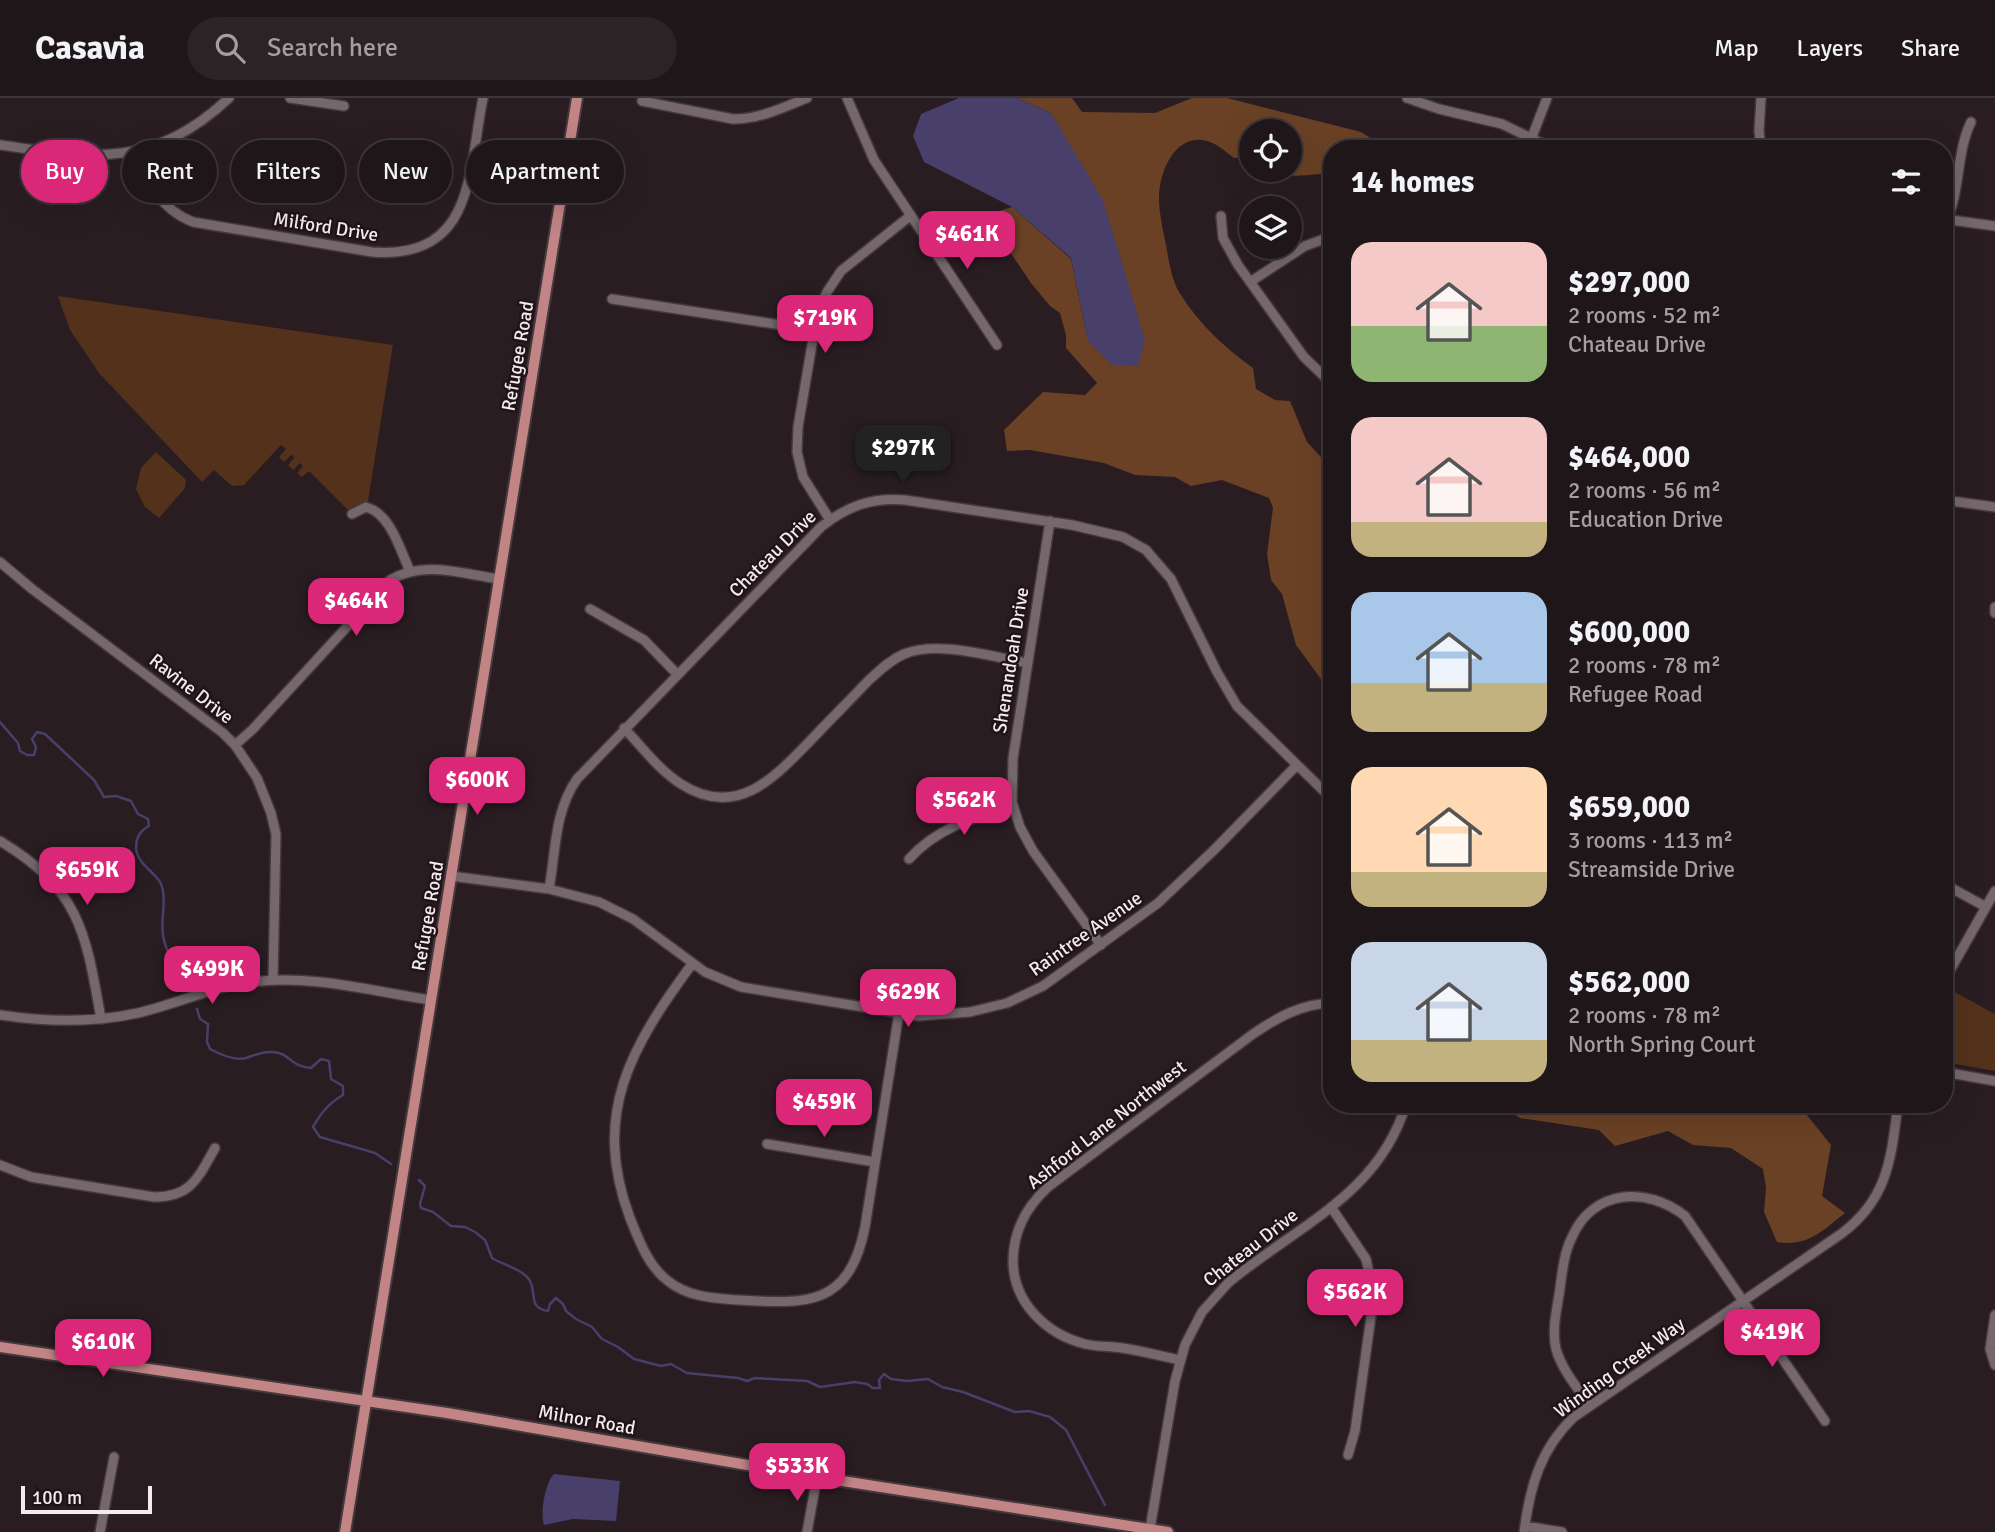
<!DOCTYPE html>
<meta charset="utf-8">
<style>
body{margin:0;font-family:Signika,sans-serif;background:#2c2327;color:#f1f3f6;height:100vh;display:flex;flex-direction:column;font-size:26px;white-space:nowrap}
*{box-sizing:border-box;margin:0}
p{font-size:23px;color:#a19fa2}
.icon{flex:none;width:38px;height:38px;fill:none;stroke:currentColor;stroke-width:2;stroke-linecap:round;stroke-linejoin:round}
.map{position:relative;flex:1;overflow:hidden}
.sheet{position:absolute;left:1323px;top:42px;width:630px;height:973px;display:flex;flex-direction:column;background:#1f161a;border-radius:28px;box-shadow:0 7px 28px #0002,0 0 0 2px #3c3539}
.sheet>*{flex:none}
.guide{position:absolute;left:21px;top:42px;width:665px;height:63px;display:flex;gap:14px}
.fabs{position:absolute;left:1239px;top:21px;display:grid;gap:14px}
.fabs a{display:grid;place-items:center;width:63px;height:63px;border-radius:50%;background:#1f161a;box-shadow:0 7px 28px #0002,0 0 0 2px #3c3539;font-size:35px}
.scale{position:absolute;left:21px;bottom:18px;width:131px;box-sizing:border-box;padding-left:7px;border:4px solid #f4ebee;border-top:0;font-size:19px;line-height:24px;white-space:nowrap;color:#f4ebee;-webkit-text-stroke:5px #201419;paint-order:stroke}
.price{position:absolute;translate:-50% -60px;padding:0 16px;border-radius:14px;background:#db2777;color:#fff;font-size:23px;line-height:46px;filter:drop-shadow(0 2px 4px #0008)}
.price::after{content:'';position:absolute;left:50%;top:42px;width:21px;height:16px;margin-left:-10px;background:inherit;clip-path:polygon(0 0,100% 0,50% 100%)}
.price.current{background:#222;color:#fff}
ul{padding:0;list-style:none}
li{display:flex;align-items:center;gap:21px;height:175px;padding:0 28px}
li span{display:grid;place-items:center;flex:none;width:196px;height:140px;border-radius:21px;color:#555}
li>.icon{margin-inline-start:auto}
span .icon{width:84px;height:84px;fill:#fffc;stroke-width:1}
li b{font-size:30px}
h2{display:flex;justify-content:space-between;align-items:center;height:84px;padding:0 28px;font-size:30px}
.chip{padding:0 24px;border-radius:32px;background:#1f161a;box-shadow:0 7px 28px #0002,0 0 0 2px #3c3539;font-size:24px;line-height:63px}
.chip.current{background:#db2777;color:#fff}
header{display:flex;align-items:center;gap:42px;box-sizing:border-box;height:98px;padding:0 35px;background:#1f161a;border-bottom:2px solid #3c3539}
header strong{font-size:33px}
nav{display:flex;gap:38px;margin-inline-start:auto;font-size:24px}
.search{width:490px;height:63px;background:#2c2327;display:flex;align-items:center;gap:18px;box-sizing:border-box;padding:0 24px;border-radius:38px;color:#a19fa2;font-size:26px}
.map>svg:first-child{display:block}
.green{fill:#53311a}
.forest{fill:#6a4125}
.water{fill:#483f6a}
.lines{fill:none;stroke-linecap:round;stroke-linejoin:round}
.stream{stroke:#483f6a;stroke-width:2.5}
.minor-casing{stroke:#44393d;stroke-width:12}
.major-casing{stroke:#44393d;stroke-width:14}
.minor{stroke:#76676d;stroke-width:9}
.major{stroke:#c28484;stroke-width:10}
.labels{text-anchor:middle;stroke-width:5;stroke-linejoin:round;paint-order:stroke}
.street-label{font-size:19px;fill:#f4ebee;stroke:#201419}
</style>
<header>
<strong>Casavia</strong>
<div class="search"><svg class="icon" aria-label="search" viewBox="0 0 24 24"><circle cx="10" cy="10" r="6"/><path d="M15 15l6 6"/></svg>Search here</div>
<nav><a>Map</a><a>Layers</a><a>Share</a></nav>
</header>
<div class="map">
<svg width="1995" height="1434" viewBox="0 0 1995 1434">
<rect width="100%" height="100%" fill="#291d22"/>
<path class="green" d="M58,198L393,247L368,403L348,412L309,373L302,379L297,375L303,368L300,365L293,372L288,367L294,360L292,356L284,364L279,359L286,351L281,347L244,387L232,388L214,372L202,384L99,275L70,232Z
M156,354L186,382L185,390L159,420L145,409L136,391L141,370Z
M1951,892L1995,916V973L1944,964V904Z"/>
<path class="forest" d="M1017,0H1072L1082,14L1155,15L1192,0H1227L1361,34L1387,51H1332V85L1327,76C1307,76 1295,80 1274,76L1272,72H1290V33H1251V58L1234,60C1225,53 1214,43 1202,42C1173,39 1159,76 1159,100C1159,115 1163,132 1166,147C1169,163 1171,180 1179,194C1198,225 1224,249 1253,270L1256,291L1275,302L1290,303L1307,344L1332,371V596L1296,547L1282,496L1271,482L1267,456L1273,410L1269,400L1222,382L1191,388L1175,379L1135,377L1104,365L1030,352L1007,353L1004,332L1043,294L1085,297L1097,285L1066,250V237L1060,215L1050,208L1031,185L1000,139L997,126L987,117L1012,109L1071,161L1088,243L1051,15Z
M1499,1006H1798L1831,1047L1822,1098L1845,1115C1822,1133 1808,1149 1777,1144L1764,1114L1766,1090L1763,1071L1731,1050L1693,1047L1668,1033L1615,1048L1599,1032L1520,1020Z"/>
<path class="water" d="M959,0H1017L1051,15L1103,102L1145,242L1138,268L1112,267L1088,243L1071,160L1012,109L924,64L913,38L921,16Z
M554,1376L620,1383L616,1423L573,1421L544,1427C540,1415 545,1385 554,1376Z"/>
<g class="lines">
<path class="stream" d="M0,624L18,645L20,653L27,657H34L36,649L32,641L37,634L45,636L94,682L104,699L116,698L131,703L138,716L148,721L149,728C139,733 134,743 137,755C140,767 154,774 160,784C168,799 160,822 163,837C166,856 177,870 187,886
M197,911L200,921L208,926L207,944L210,951C221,957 234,963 246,960C255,957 263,953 273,954C290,955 289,968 311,970L321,961L329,963L331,981L343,988V997C329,1005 321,1015 313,1029L320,1039L375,1055L391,1066
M419,1082L425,1088L420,1106L421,1110L433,1114L451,1128L465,1129L475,1134L485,1142L492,1160C503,1167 523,1171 530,1183C537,1197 528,1210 548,1213L550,1206L556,1200L563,1206L566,1213L576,1221L592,1229L602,1241L618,1249L634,1261L661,1268L671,1266L687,1275L738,1280L747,1283L755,1280L807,1283L820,1289L855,1284L867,1286L873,1290H880L879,1282L884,1276L891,1281L907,1283L928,1281L942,1289L963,1294L1015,1314L1029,1313L1050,1319L1066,1332L1105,1407"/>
<defs>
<path id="minor" d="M290,0L344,8
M847,0L874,62L997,247
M1407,0L1439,11L1502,26L1553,51
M1761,0L1759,33L1761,51
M642,3L733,21C760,21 782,10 807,0
M1532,39L1547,0
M0,47C94,61 154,70 229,0
M139,53C145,84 162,112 193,124L372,154C475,162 468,74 483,0
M1221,118L1223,140L1238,167L1304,259L1332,286
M1944,121L1995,128
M1947,121C1961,90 1956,55 1971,24
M1250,184L1305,148L1332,138
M612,201L814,232
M1944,402L1995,409
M352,416L366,409C391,416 400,452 410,473
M830,422L803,379L797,354L798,329L817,217L827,194L841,173L910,118
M1050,423L1013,660L1012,704L1020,729L1033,753L1101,847
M0,464L32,491L223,635L235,647L257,680L271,715L276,736L273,882
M1995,509V515
M590,511L644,542L677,576
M624,630C642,649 659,672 681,686C736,721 773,681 809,644C829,623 849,603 869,582C879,573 890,562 904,556C938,542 992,559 1028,565
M235,647L253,631L390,482C425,462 462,476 499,481
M0,743C80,791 86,835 101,921
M909,761C938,729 973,720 1013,708
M451,778L549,791L599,804L633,821L705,874L741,889L918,918L970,914L1007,905L1043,888L1158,805L1215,751L1296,668
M1944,786L1986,809
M549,791C556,753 554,714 577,681L821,429C847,408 872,399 905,402L1072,427L1123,439L1146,452L1171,481L1217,574L1237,608L1332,701
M692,866C631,949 591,1016 630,1120C639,1142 648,1168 668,1183C688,1199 713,1200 738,1202C807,1206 849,1209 865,1129L899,915
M1944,883L1995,793
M0,917C46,924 92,925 138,915C176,906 212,889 251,884C310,876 372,893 430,902
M1944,974L1995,983
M767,1046L875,1064
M0,1067L31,1079L154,1099C191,1099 198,1080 215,1050
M1331,1109L1366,1161L1374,1197L1355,1333L1348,1357
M1995,1217L1990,1251L1995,1267
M1180,1262C1161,1258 1142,1253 1122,1250C1110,1248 1097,1249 1085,1246C1046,1236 1014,1205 1013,1164C1013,1133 1026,1109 1048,1089L1253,936C1278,919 1301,906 1332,905
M1589,1307C1577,1289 1562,1272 1556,1251C1552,1233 1556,1215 1559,1197C1562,1178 1563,1157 1572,1139C1593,1091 1647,1088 1685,1118L1825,1323
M1525,1428L1562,1434
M1150,1431L1175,1283L1185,1247L1202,1214L1228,1185C1296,1128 1379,1097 1406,1006
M100,1434L114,1359
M807,1434L817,1379
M1524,1434C1530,1389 1540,1351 1574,1319L1841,1136C1888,1101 1891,1061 1898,1006"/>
<path id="major" d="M0,1249L447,1315L817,1379L1168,1434
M345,1434L577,0"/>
</defs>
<use href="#minor" class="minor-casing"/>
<use href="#major" class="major-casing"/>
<use href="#minor" class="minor"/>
<use href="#major" class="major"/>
</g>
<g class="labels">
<g class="street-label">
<text transform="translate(326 128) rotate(9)" y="7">Milford Drive</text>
<text transform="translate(517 258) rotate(-80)" y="7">Refugee Road</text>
<text transform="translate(772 455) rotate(-45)" y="7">Chateau Drive</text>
<text transform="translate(1010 562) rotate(-81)" y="7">Shenandoah Drive</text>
<text transform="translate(192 590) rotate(38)" y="7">Ravine Drive</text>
<text transform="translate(427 818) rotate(-80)" y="7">Refugee Road</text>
<text transform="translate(1085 835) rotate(-35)" y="7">Raintree Avenue</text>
<text transform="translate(1106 1026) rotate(-38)" y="7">Ashford Lane Northwest</text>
<text transform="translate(1250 1149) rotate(-38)" y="7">Chateau Drive</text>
<text transform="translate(1619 1269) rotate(-36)" y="7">Winding Creek Way</text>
<text transform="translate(587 1321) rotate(10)" y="7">Milnor Road</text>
</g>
</g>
</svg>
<div class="fabs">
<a><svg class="icon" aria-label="locate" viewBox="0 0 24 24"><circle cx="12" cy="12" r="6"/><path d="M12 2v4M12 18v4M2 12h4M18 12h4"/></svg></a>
<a><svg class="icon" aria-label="layers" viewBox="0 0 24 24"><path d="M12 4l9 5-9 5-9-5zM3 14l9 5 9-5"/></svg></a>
</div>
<div class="scale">100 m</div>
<b class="price" style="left:967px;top:173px">$461K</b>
<b class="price" style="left:825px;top:257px">$719K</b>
<b class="price current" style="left:903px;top:387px">$297K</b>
<b class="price" style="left:356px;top:540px">$464K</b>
<b class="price" style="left:477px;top:719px">$600K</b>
<b class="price" style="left:964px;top:739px">$562K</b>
<b class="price" style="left:87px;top:809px">$659K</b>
<b class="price" style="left:212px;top:908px">$499K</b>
<b class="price" style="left:908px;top:931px">$629K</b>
<b class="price" style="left:824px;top:1041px">$459K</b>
<b class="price" style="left:1355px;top:1231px">$562K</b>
<b class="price" style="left:1772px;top:1271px">$419K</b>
<b class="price" style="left:103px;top:1281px">$610K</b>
<b class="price" style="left:797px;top:1405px">$533K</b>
<div class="guide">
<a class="chip current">Buy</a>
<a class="chip">Rent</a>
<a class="chip">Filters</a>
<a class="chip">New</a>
<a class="chip">Apartment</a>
</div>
<section class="sheet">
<h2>14 homes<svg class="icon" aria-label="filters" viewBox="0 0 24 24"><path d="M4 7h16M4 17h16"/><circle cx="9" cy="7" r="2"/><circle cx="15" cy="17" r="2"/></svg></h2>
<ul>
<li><span style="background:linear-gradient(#f6c9c9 60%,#8fb573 0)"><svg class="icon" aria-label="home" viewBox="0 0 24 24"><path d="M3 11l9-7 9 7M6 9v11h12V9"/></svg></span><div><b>$297,000</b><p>2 rooms · 52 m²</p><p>Chateau Drive</p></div></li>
<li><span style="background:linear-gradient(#f6c9c9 75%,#c2b280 0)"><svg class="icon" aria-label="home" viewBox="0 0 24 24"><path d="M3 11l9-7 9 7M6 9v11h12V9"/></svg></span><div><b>$464,000</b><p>2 rooms · 56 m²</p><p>Education Drive</p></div></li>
<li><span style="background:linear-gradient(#a9c7e8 65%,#c2b280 0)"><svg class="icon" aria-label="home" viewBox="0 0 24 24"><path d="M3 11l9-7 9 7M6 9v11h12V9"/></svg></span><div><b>$600,000</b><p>2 rooms · 78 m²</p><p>Refugee Road</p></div></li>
<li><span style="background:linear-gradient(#ffd9b3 75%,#c2b280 0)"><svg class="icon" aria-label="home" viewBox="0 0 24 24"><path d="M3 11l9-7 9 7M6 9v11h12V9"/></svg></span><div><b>$659,000</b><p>3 rooms · 113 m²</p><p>Streamside Drive</p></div></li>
<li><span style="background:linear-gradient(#c9d6e8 70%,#c2b280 0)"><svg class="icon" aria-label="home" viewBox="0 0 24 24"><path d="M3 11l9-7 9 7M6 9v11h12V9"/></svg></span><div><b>$562,000</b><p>2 rooms · 78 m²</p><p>North Spring Court</p></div></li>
</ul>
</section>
</div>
